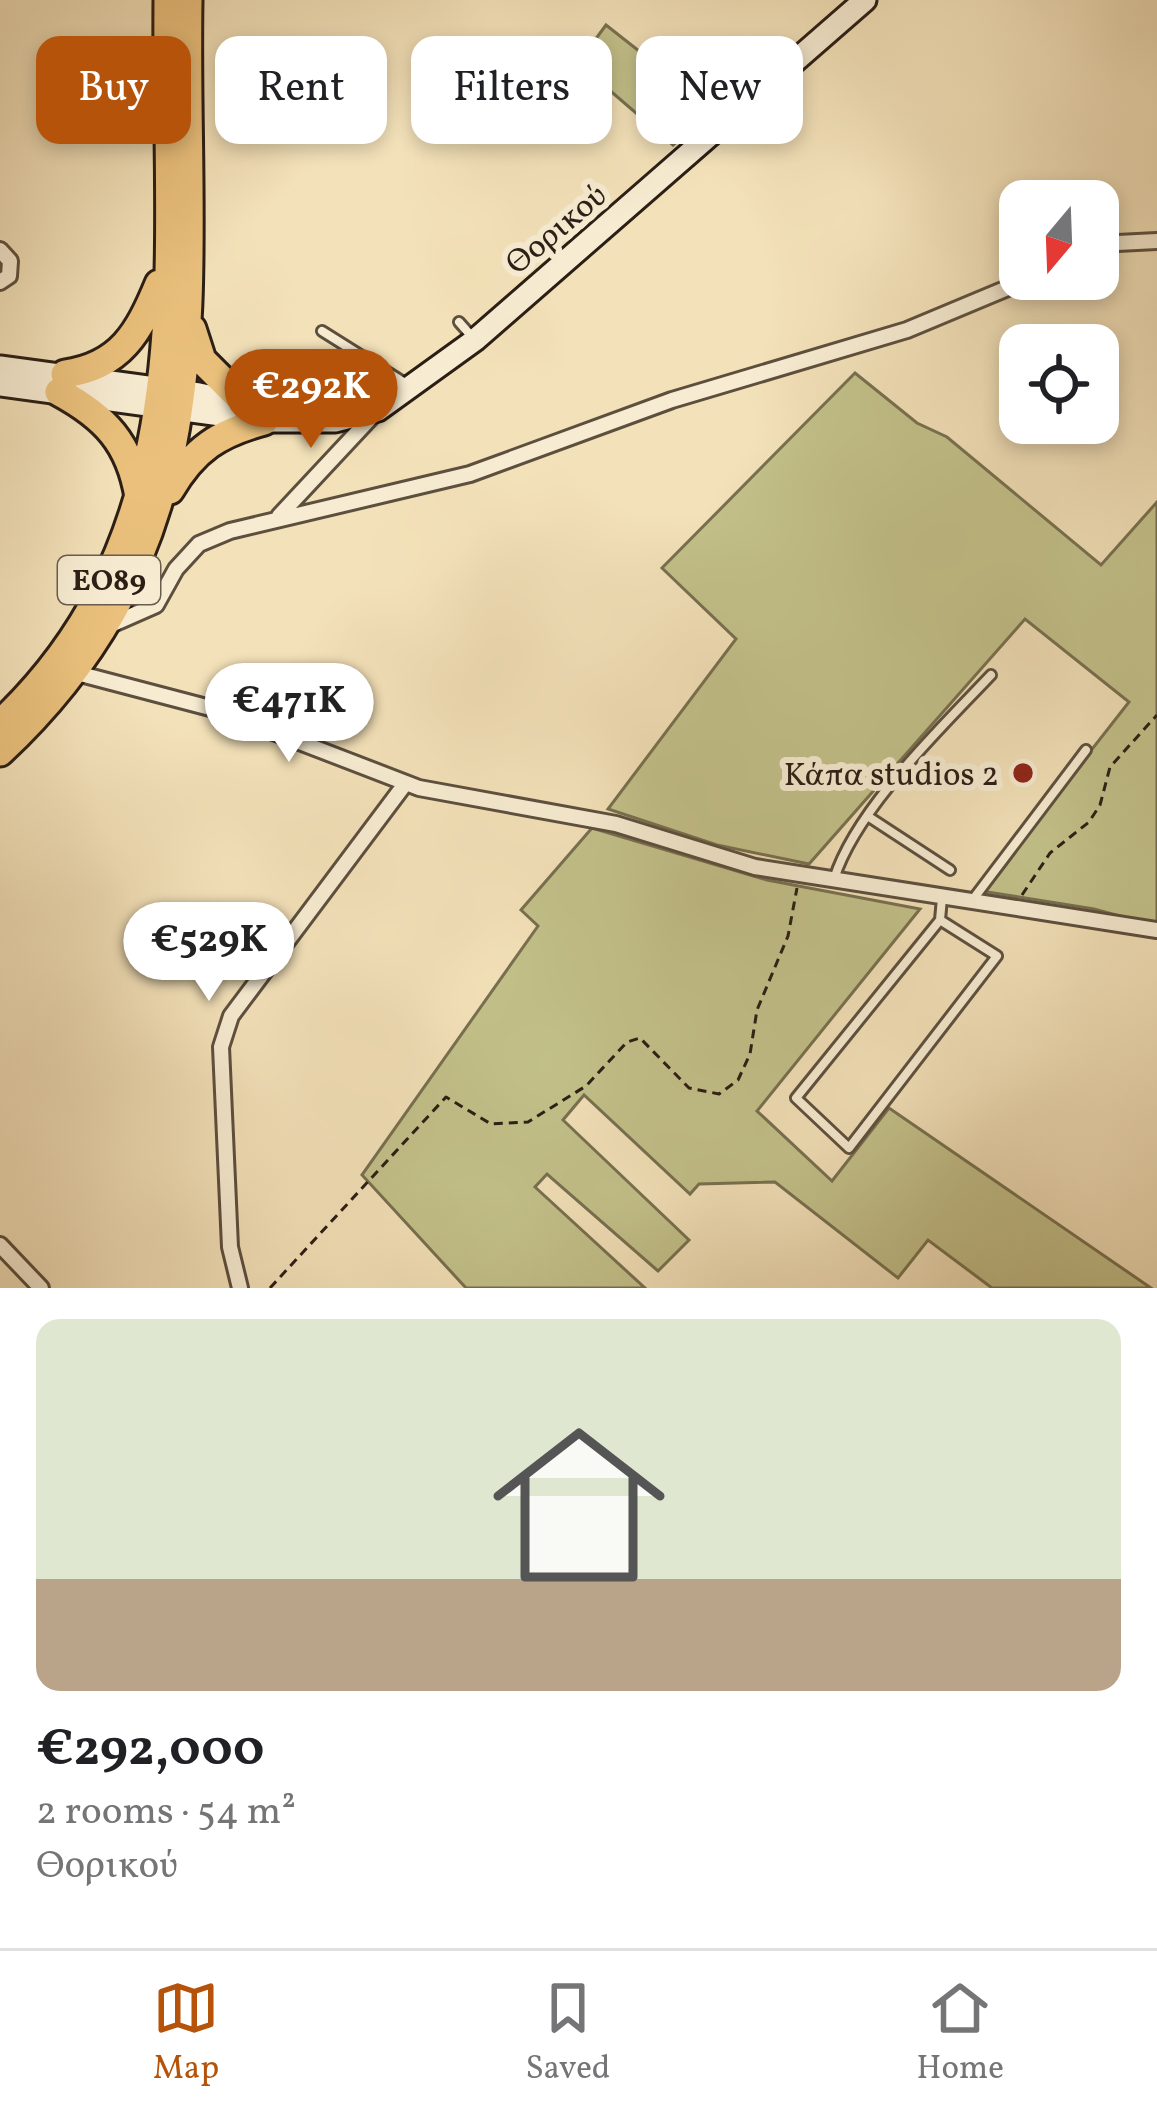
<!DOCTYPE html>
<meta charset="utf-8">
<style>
body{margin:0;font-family:Vollkorn,serif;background:#f2f2f2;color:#202124;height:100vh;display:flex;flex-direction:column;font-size:45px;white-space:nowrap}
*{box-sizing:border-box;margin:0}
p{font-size:39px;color:#757577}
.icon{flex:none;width:66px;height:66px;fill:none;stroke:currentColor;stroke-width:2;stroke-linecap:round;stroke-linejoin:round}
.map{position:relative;height:1288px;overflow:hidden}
.panel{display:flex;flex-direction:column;background:#fff;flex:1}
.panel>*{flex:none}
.hud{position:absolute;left:36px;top:36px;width:1086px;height:108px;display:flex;gap:24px}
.needle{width:78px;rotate:199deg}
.buttons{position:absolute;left:999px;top:180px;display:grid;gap:24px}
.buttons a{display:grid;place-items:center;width:120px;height:120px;border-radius:24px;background:#fff;box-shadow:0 6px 18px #0003;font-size:60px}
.price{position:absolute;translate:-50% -102px;padding:0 27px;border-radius:42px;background:#fff;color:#222;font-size:39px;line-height:78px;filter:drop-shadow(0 3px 6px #0008)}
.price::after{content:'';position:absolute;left:50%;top:72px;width:36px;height:27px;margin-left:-18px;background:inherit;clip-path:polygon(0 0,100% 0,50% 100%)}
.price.on{background:#b45309;color:#fff}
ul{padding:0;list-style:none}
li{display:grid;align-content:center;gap:24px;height:636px;padding:0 36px}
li+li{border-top:3px solid #e0e0e0}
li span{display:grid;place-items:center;height:372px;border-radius:24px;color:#555}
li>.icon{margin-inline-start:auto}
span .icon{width:216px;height:216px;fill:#fffc;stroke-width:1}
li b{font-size:51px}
.pill{padding:0 42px;border-radius:24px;background:#fff;box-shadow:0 6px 18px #0003;font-size:42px;line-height:108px}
.pill.on{background:#b45309;color:#fff}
.menu{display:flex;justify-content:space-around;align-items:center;height:168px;border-top:3px solid #e0e0e0;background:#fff;font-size:33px;color:#757577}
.menu a{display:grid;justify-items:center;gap:6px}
.menu .on{color:#b45309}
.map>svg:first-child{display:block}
.green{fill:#c3c18a;stroke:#777050;stroke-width:3}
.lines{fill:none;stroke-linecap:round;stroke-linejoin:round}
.lane-casing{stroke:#5d4f3e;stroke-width:14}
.street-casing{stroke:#5d4f3e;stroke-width:20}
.secondary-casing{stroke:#2b1e15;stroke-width:27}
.highway-casing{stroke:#2b1e15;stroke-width:33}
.path{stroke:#2b1e15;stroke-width:3;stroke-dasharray:9 6;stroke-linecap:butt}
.lane{stroke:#f7ecd2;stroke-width:8}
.street{stroke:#f7ecd2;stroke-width:14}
.secondary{stroke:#f7ecd2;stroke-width:21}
.highway{stroke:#eac07c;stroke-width:27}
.poi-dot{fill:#8f2418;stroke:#f7ecd2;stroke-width:4.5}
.labels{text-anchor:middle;stroke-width:12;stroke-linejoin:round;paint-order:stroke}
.shield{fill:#f7ecd2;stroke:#685c4e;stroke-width:3}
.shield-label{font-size:30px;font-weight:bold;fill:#2b1e15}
.street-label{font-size:33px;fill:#2b1e15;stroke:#f7ecd2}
.poi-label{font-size:33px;fill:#2b1e15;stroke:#f7ecd2;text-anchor:end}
</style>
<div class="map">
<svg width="1157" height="1288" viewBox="0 0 1157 1288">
<rect width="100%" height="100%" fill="#f3e1b9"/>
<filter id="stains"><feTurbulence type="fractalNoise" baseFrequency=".00167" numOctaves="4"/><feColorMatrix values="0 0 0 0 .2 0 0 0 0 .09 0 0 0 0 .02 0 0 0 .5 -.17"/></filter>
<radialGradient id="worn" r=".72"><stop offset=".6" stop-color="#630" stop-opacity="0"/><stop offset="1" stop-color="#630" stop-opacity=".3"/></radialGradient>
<path class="green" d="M606,25L714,110L673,145L578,63Z
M855,373L917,423L947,437L1101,565L1157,502V926L1094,909L981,891L1129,702L1025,619L809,864L717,845L608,809L736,639L662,568Z
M592,828L767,880L920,909L757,1111L832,1181L889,1108L1151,1288H992L928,1240L898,1278L775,1182L699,1184L690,1194L584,1095L563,1120L689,1240L658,1271L547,1174L535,1187L645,1288H466L362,1175L538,926L521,910Z"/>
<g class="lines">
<defs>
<path id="lane" d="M459,322L474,339
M322,331L408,385
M869,817L950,870
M834,879C856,809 941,728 991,675
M971,902L1086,750
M940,920L997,956L849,1148L796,1098L940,920L942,898"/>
<path id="street" d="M1098,244L1157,241
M0,250L10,261L9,276L0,282
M279,516L378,410
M106,627L156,605L176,569L199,544L230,531L470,474L672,400L907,330L1029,279
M73,672L214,709L419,788L616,824L755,867L1157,930
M0,1245L41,1288
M240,1288L230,1247L221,1047L231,1016L405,784"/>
<path id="secondary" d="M0,367L199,394L295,414
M0,385L264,421H335L378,410L475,340L865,0"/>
<path id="highway" d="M192,329L202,360L244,402
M65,374C121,366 139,332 159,284
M59,392C105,417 130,443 139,497
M170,490C194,449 219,433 264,421
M0,724C208,529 165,259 168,0
M0,752C233,534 183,288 188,0"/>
</defs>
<use href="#lane" class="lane-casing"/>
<use href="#street" class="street-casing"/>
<use href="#secondary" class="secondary-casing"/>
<use href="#highway" class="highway-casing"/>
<path class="path" d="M1022,895L1050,853L1089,822L1100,805L1110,767L1157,715
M270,1288L446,1097L491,1124L528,1122L586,1086L627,1042L640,1038L689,1088L719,1094L738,1080L750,1054L757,1010L788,936L797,888"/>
<use href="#lane" class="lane"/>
<use href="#street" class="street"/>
<use href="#secondary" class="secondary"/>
<use href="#highway" class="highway"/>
</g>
<circle class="poi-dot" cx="1023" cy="773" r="12"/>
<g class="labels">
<rect class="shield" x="58" y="556" width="102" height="48" rx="9"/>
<g class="shield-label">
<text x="109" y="590">ΕΟ89</text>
</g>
<g class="street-label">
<text transform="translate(555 228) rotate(-40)" y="12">Θορικού</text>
</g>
<g class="poi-label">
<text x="999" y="785">Κάπα studios 2</text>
</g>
</g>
<rect width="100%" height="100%" filter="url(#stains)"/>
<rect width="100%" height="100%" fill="url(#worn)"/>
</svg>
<div class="buttons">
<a><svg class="needle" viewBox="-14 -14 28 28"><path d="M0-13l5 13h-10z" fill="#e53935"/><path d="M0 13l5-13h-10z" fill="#757577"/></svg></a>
<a><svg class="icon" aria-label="locate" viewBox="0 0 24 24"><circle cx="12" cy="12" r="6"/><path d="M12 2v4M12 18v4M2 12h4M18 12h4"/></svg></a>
</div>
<b class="price on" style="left:311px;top:451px">€292K</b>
<b class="price" style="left:289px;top:765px">€471K</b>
<b class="price" style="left:209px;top:1004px">€529K</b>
<div class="hud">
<a class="pill on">Buy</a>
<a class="pill">Rent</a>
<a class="pill">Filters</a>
<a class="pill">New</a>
</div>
</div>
<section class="panel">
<ul>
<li><span style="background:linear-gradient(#dfe7d0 70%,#b9a48a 0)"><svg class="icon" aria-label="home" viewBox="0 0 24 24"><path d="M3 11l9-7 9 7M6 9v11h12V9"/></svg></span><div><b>€292,000</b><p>2 rooms · 54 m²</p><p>Θορικού</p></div></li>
</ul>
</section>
<nav class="menu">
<a class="on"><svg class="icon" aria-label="map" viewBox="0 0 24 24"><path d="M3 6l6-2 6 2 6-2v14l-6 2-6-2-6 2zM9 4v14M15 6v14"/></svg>Map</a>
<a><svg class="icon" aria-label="saved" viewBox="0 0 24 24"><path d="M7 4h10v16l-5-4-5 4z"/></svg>Saved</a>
<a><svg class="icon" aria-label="home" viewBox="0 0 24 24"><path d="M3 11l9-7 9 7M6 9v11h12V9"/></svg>Home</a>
</nav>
